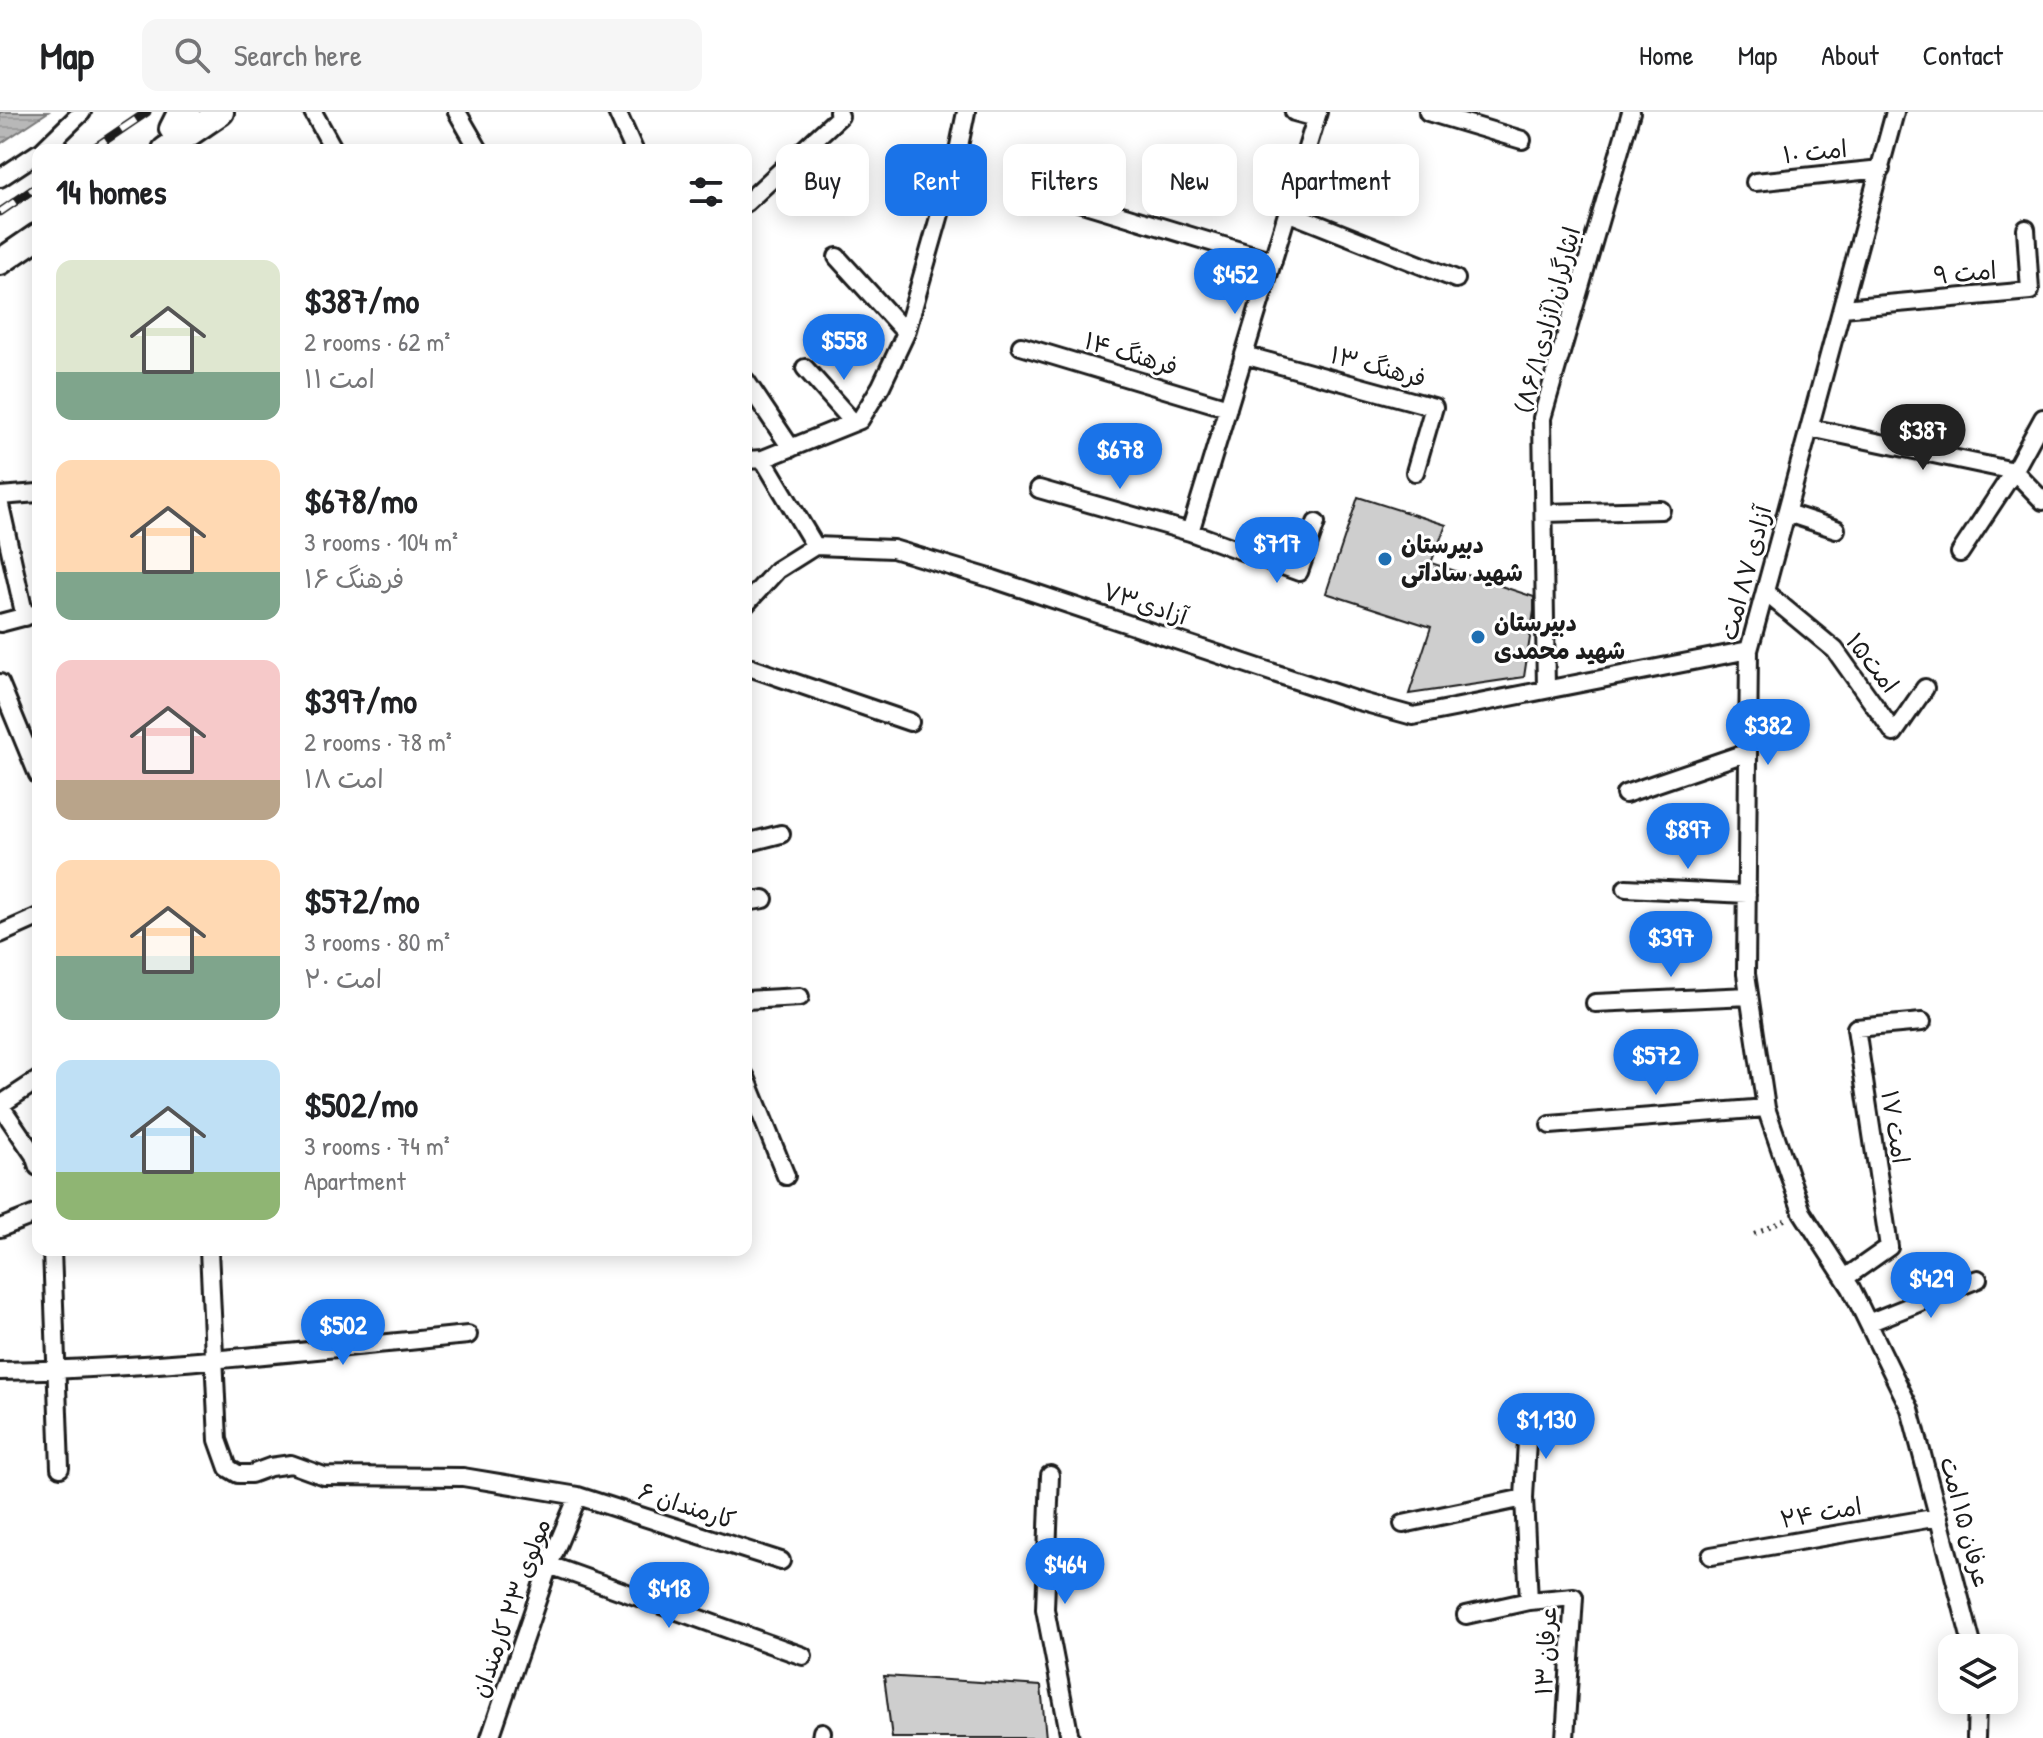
<!DOCTYPE html>
<meta charset="utf-8">
<style>
body{margin:0;font-family:"Patrick Hand","Playpen Sans Arabic",sans-serif;background:#f6f6f6;color:#202124;height:100vh;display:flex;flex-direction:column;font-size:30px;white-space:nowrap}
*{box-sizing:border-box;margin:0}
p{font-size:26px;color:#757577}
.icon{flex:none;width:44px;height:44px;fill:none;stroke:currentColor;stroke-width:2;stroke-linecap:round;stroke-linejoin:round}
.map{position:relative;flex:1;overflow:hidden}
.sheet{position:absolute;left:32px;top:32px;width:720px;height:1112px;display:flex;flex-direction:column;background:#fff;border-radius:16px;box-shadow:0 4px 20px #0003}
.sheet>*{flex:none}
.hud{position:absolute;left:776px;top:32px;width:760px;height:72px;display:flex;gap:16px}
.fabs{position:absolute;left:1938px;top:1522px;display:grid;gap:16px}
.fabs a{display:grid;place-items:center;width:80px;height:80px;border-radius:16px;background:#fff;box-shadow:0 4px 20px #0003;font-size:40px}
.price{position:absolute;translate:-50% -68px;padding:0 18px;border-radius:28px;background:#1a73e8;color:#fff;font-size:26px;line-height:52px;filter:drop-shadow(0 2px 4px #0008)}
.price::after{content:'';position:absolute;left:50%;top:48px;width:24px;height:18px;margin-left:-12px;background:inherit;clip-path:polygon(0 0,100% 0,50% 100%)}
.price.current{background:#222;color:#fff}
ul{padding:0;list-style:none}
li{display:flex;align-items:center;gap:24px;height:200px;padding:0 24px}
li span{display:grid;place-items:center;flex:none;width:224px;height:160px;border-radius:16px;color:#555}
li>.icon{margin-inline-start:auto}
span .icon{width:96px;height:96px;fill:#fffc;stroke-width:1}
li b{font-size:34px}
h2{display:flex;justify-content:space-between;align-items:center;height:96px;padding:0 24px;font-size:34px}
.tag{padding:0 28px;border-radius:16px;background:#fff;box-shadow:0 4px 20px #0003;font-size:28px;line-height:72px}
.tag.current{background:#1a73e8;color:#fff}
header{display:flex;align-items:center;gap:48px;box-sizing:border-box;height:112px;padding:0 40px;background:#fff;border-bottom:2px solid #e0e0e0}
header strong{font-size:38px}
nav{display:flex;gap:44px;margin-inline-start:auto;font-size:28px}
.search{width:560px;height:72px;background:#f6f6f6;display:flex;align-items:center;gap:20px;box-sizing:border-box;padding:0 28px;border-radius:16px;color:#757577;font-size:30px}
.map>svg:first-child{display:block}
.water{fill:url(#water-rules);stroke:#7a7a7a;stroke-width:2}
.building{fill:#cecece;stroke:#1c1c1c;stroke-width:2}
.lines{fill:none;stroke-linecap:round;stroke-linejoin:round}
.street-casing{stroke:#1c1c1c;stroke-width:22}
.secondary-casing{stroke:#1c1c1c;stroke-width:30}
.path{stroke:#1c1c1c;stroke-width:4;stroke-dasharray:2 6;stroke-linecap:butt}
.street{stroke:#fff;stroke-width:16}
.secondary{stroke:#fff;stroke-width:24}
.rail-casing{stroke:#1c1c1c;stroke-width:9}
.rail{stroke:#fff;stroke-width:6;stroke-dasharray:18;stroke-linecap:butt}
.poi-dot{fill:#1f6fb2;stroke:#fff;stroke-width:3}
.labels{text-anchor:middle;stroke-width:6;stroke-linejoin:round;paint-order:stroke}
.street-label{font-size:24px;fill:#1c1c1c;stroke:#fff}
.poi-label{font-size:24px;font-weight:bold;fill:#1c1c1c;stroke:#fff;text-anchor:start}
</style>
<header>
<strong>Map</strong>
<div class="search"><svg class="icon" aria-label="search" viewBox="0 0 24 24"><circle cx="10" cy="10" r="6"/><path d="M15 15l6 6"/></svg>Search here</div>
<nav><a>Home</a><a>Map</a><a>About</a><a>Contact</a></nav>
</header>
<div class="map">
<svg width="2043" height="1626" viewBox="0 0 2043 1626">
<defs>
<pattern id="water-rules" width="6" height="5" patternUnits="userSpaceOnUse" patternTransform="scale(2)"><rect width="6" height="5" fill="#b8b8b8"/><path d="M0 2.5h6" fill="none" stroke="#9e9e9e"/></pattern>
</defs>
<rect width="100%" height="100%" fill="#fff"/>
<filter id="ink" filterUnits="userSpaceOnUse"><feTurbulence type="fractalNoise" baseFrequency=".0125" numOctaves="2"/><feDisplacementMap in="SourceGraphic" scale="16" xChannelSelector="R" yChannelSelector="G"/><feConvolveMatrix kernelMatrix="1 2 1 2 8 2 1 2 1" color-interpolation-filters="sRGB"/></filter>
<g filter="url(#ink)">
<path class="water" d="M0,0H48L0,32Z"/>
<path class="building" d="M1358,385L1446,413L1431,451L1534,485V499L1524,565L1409,582L1431,515L1326,481Z
M884,1564L1041,1574L1046,1626H892Z"/>
<g class="lines">
<defs>
<path id="street" d="M313,0L334,38
M457,0L479,38
M617,0L634,38
M1294,0L1316,6
M1428,0L1522,28
M1895,0L1749,538L1746,862L1766,996L1802,1100L1851,1176L1910,1297L1973,1536
M43,38L82,0
M0,66L38,41
M1755,70L1881,57
M1059,84L1273,149
M746,91L840,4L838,0
M1287,100L1456,167
M837,145L906,221
M1843,196L2030,179L2026,117
M1021,234L1228,296
M1244,243L1434,295L1415,360
M805,256L853,310
M746,269L791,336
M1810,316L2014,359L2043,389
M763,347L815,434
M746,348L763,347L860,308L881,274L906,221L958,39L966,0
M1039,377L1190,420L1299,460L1316,411
M0,384L38,381
M0,393L25,505
M1544,401L1661,398
M1787,401L1836,417
M1190,420L1318,0
M1960,441L2014,359L2043,306
M1765,480L1835,538L1894,621L1925,576
M746,492L777,458L815,434L893,437L993,467L1355,588L1413,604L1749,538
M0,511L38,501
M746,554L910,610
M0,571L38,663
M1546,577L1542,306L1631,0
M1625,682L1748,640
M746,731L781,722
M1626,776L1747,782
M746,790L764,787
M0,822L38,805
M746,888L800,885
M1595,891L1749,884
M746,965L786,1064
M0,993L34,1043L38,1055
M0,993L38,968
M1550,1013L1766,996
M0,1116L38,1101
M52,1138L60,1356
M209,1138L218,1328L228,1356L238,1362H251L270,1355L291,1352L324,1364L463,1365L578,1384L781,1449
M1845,1166L1889,1135L1856,916L1922,910
M1868,1211L1978,1167
M0,1259C157,1257 313,1238 468,1223
M1050,1363L1045,1497L1070,1626
M1524,1386L1528,1309
M1403,1412L1524,1386L1529,1489L1574,1485L1565,1626
M1711,1444L1939,1405
M549,1453L803,1544
M1466,1503L1529,1489
M490,1626L549,1453L578,1384
M821,1626L822,1620
M1976,1626L1977,1588"/>
<path id="secondary" d="M181,27L172,17L178,5L187,0
M165,38L221,0
M0,150L38,124"/>
</defs>
<use href="#street" class="street-casing"/>
<use href="#secondary" class="secondary-casing"/>
<path class="path" d="M1754,1122L1789,1106"/>
<use href="#street" class="street"/>
<use href="#secondary" class="secondary"/>
<defs>
<path id="rail" d="M91,38L147,0
M0,100L38,74"/>
</defs>
<use href="#rail" class="rail-casing"/>
<use href="#rail" class="rail"/>
</g>
</g>
<g class="poi-dot">
<circle cx="1385" cy="447" r="8"/>
<circle cx="1478" cy="525" r="8"/>
</g>
<g class="labels">
<g class="street-label">
<text transform="translate(1815 40) rotate(-6)" y="8">امت ۱۰</text>
<text transform="translate(1965 161) rotate(-5)" y="8">امت ۹</text>
<text transform="translate(1548 208) rotate(-75)" y="8">ایثارگران(آزادی۸۶/۱)</text>
<text transform="translate(1131 242) rotate(17)" y="8">فرهنگ ۱۴</text>
<text transform="translate(1378 255) rotate(15)" y="8">فرهنگ ۱۳</text>
<text transform="translate(1746 461) rotate(-75)" y="8">آزادی ۸۷ امت</text>
<text transform="translate(1145 492) rotate(18)" y="8">آزادی۷۳</text>
<text transform="translate(1872 551) rotate(52)" y="8">امت۱۵</text>
<text transform="translate(1895 1015) rotate(81)" y="8">امت ۱۷</text>
<text transform="translate(687 1394) rotate(18)" y="8">کارمندان ۶</text>
<text transform="translate(1821 1401) rotate(-10)" y="8">امت ۲۴</text>
<text transform="translate(1965 1410) rotate(75)" y="8">عرفان ۱۵ امت</text>
<text transform="translate(511 1496) rotate(-70)" y="8">مولوی ۲۳ کارمندان</text>
<text transform="translate(1546 1539) rotate(-87)" y="8">عرفان ۱۳</text>
</g>
<g class="poi-label">
<text x="1401" y="441">دبیرستان<tspan x="1401" dy="28">شهید ساداتی</tspan></text>
<text x="1494" y="519">دبیرستان<tspan x="1494" dy="28">شهید محمدی</tspan></text>
</g>
</g>
</svg>
<div class="fabs">
<a><svg class="icon" aria-label="layers" viewBox="0 0 24 24"><path d="M12 4l9 5-9 5-9-5zM3 14l9 5 9-5"/></svg></a>
</div>
<b class="price" style="left:1235px;top:204px">$452</b>
<b class="price" style="left:844px;top:270px">$558</b>
<b class="price current" style="left:1923px;top:360px">$387</b>
<b class="price" style="left:1120px;top:379px">$678</b>
<b class="price" style="left:1277px;top:473px">$717</b>
<b class="price" style="left:1768px;top:655px">$382</b>
<b class="price" style="left:1688px;top:759px">$897</b>
<b class="price" style="left:1671px;top:867px">$397</b>
<b class="price" style="left:1656px;top:985px">$572</b>
<b class="price" style="left:1931px;top:1208px">$429</b>
<b class="price" style="left:343px;top:1255px">$502</b>
<b class="price" style="left:1546px;top:1349px">$1,130</b>
<b class="price" style="left:1065px;top:1494px">$464</b>
<b class="price" style="left:669px;top:1518px">$418</b>
<div class="hud">
<a class="tag">Buy</a>
<a class="tag current">Rent</a>
<a class="tag">Filters</a>
<a class="tag">New</a>
<a class="tag">Apartment</a>
</div>
<section class="sheet">
<h2>14 homes<svg class="icon" aria-label="filters" viewBox="0 0 24 24"><path d="M4 7h16M4 17h16"/><circle cx="9" cy="7" r="2"/><circle cx="15" cy="17" r="2"/></svg></h2>
<ul>
<li><span style="background:linear-gradient(#dfe7d0 70%,#7fa58c 0)"><svg class="icon" aria-label="home" viewBox="0 0 24 24"><path d="M3 11l9-7 9 7M6 9v11h12V9"/></svg></span><div><b>$387/mo</b><p>2 rooms · 62 m²</p><p>امت ۱۱</p></div></li>
<li><span style="background:linear-gradient(#ffd9b3 70%,#7fa58c 0)"><svg class="icon" aria-label="home" viewBox="0 0 24 24"><path d="M3 11l9-7 9 7M6 9v11h12V9"/></svg></span><div><b>$678/mo</b><p>3 rooms · 104 m²</p><p>فرهنگ ۱۶</p></div></li>
<li><span style="background:linear-gradient(#f6c9c9 75%,#b9a48a 0)"><svg class="icon" aria-label="home" viewBox="0 0 24 24"><path d="M3 11l9-7 9 7M6 9v11h12V9"/></svg></span><div><b>$397/mo</b><p>2 rooms · 78 m²</p><p>امت ۱۸</p></div></li>
<li><span style="background:linear-gradient(#ffd9b3 60%,#7fa58c 0)"><svg class="icon" aria-label="home" viewBox="0 0 24 24"><path d="M3 11l9-7 9 7M6 9v11h12V9"/></svg></span><div><b>$572/mo</b><p>3 rooms · 80 m²</p><p>امت ۲۰</p></div></li>
<li><span style="background:linear-gradient(#bfe0f5 70%,#8fb573 0)"><svg class="icon" aria-label="home" viewBox="0 0 24 24"><path d="M3 11l9-7 9 7M6 9v11h12V9"/></svg></span><div><b>$502/mo</b><p>3 rooms · 74 m²</p><p>Apartment</p></div></li>
</ul>
</section>
</div>
